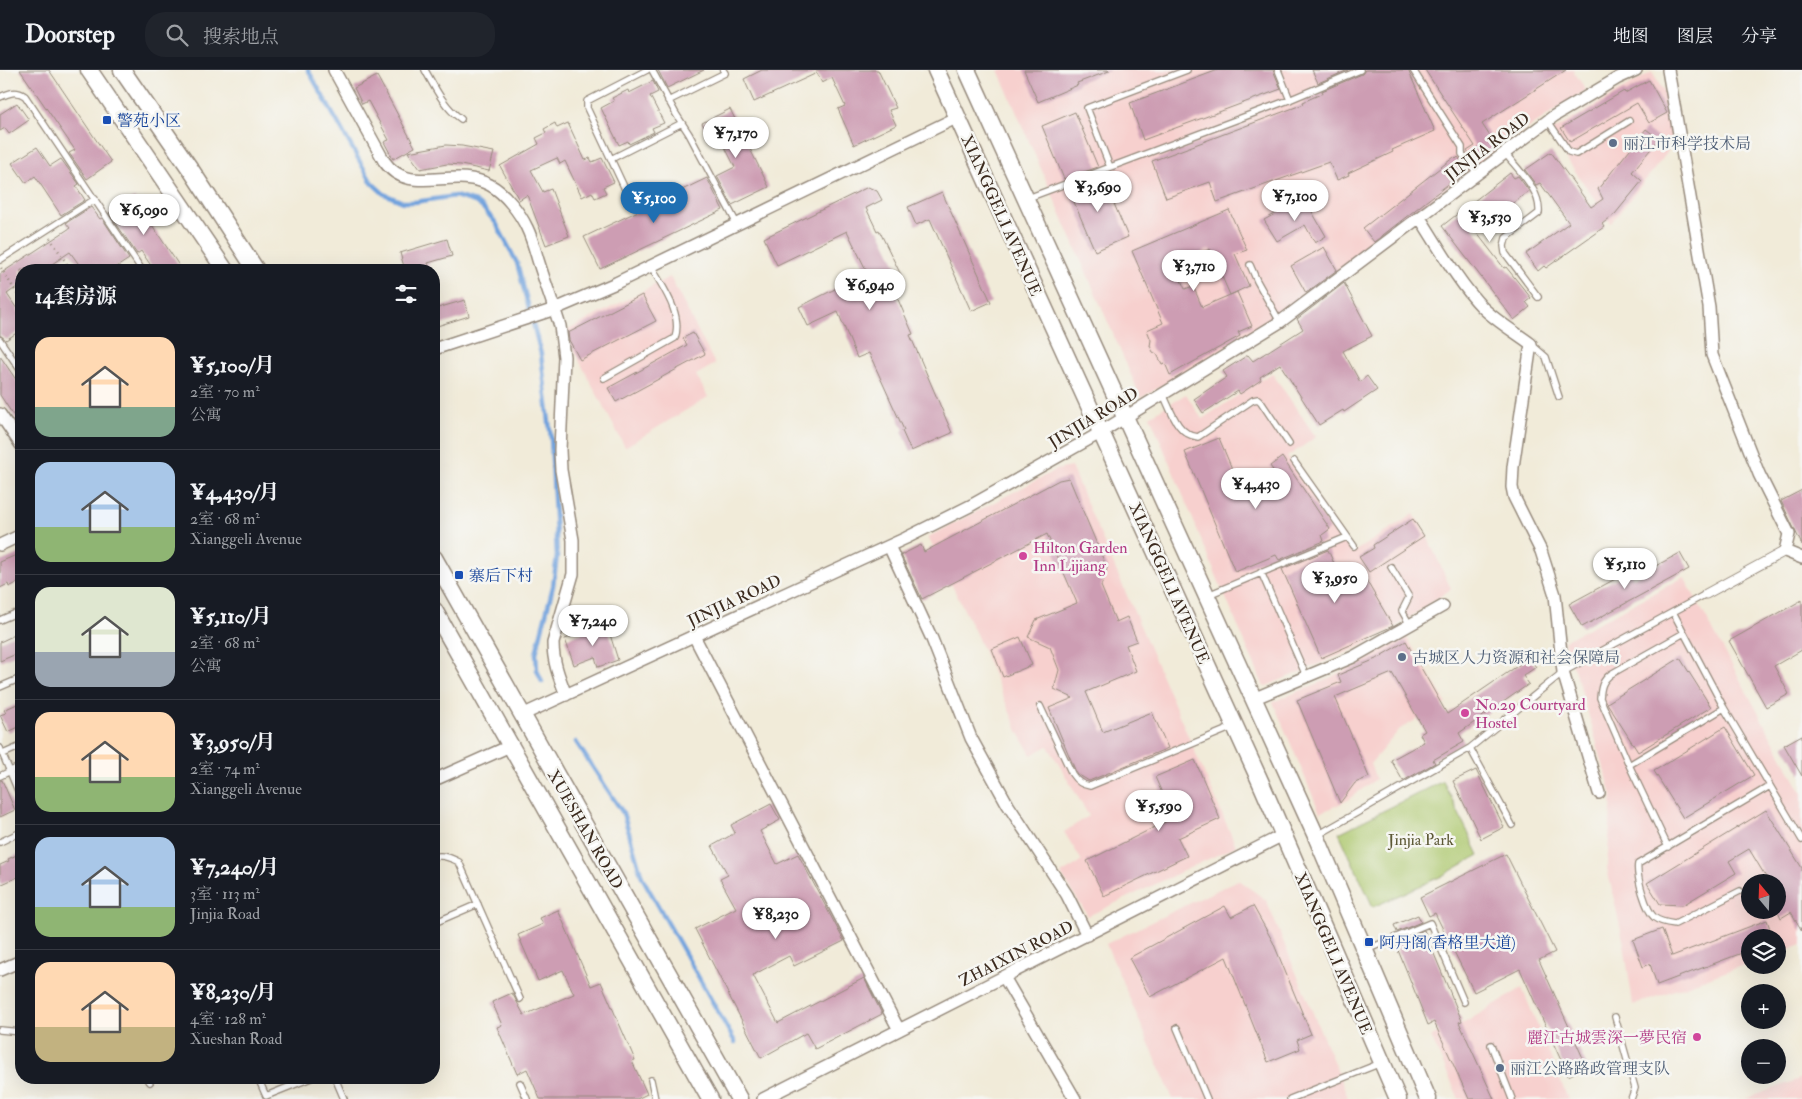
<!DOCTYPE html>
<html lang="zh">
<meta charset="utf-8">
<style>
body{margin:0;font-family:"IM FELL Double Pica","Noto Serif SC",serif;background:#20242c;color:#f1f3f6;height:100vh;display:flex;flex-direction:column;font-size:19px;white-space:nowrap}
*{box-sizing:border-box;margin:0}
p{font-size:16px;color:#9ea1a6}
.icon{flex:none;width:28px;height:28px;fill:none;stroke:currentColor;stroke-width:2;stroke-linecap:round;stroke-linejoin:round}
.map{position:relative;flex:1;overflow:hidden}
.panel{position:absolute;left:15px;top:194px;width:425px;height:820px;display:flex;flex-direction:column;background:#171b24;border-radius:20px;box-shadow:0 5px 20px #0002}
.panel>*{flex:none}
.needle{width:32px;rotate:341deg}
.tools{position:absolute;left:1741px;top:804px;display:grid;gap:10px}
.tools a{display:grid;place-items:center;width:45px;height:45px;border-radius:50%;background:#171b24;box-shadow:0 5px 20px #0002;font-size:25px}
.price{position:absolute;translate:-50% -42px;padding:0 11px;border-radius:18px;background:#fff;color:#222;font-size:16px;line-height:32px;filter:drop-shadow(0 1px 2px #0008)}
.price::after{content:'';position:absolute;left:50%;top:30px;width:15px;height:11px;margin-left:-8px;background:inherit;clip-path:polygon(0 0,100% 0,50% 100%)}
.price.active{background:#1f6fb2;color:#fff}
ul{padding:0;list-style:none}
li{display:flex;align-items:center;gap:15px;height:125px;padding:0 20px}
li+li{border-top:1px solid #363941}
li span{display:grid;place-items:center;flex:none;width:140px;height:100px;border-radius:15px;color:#555}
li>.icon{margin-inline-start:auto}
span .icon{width:60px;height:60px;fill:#fffc;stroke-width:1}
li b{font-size:21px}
h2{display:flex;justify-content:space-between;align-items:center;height:60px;padding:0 20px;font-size:21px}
header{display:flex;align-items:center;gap:30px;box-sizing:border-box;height:70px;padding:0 25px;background:#171b24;border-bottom:1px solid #363941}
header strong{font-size:24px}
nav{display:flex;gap:28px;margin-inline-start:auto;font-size:18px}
.search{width:350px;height:45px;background:#20242c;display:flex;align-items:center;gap:12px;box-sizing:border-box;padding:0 18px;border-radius:20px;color:#9ea1a6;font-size:19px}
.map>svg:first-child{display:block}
.built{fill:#f7d0ce;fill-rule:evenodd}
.green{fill:#adc86e;stroke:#747946}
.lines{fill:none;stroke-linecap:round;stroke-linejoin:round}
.stream{stroke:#72a3dd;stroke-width:4.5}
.building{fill:#cd9db3}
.service-casing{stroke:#968a7c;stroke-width:8}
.pedestrian-casing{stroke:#968a7c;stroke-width:11}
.minor-casing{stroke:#968a7c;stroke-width:14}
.secondary-casing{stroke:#968a7c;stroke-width:19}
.path{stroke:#968a7c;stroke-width:2.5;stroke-dasharray:1 4;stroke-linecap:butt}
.service{stroke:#fff;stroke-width:5.5}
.pedestrian{stroke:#fff;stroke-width:9}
.minor{stroke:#fff;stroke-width:11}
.secondary{stroke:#fff;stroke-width:16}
.transit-dot{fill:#1a4fb4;stroke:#f6f6f2;stroke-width:2}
.service-dot{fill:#5c6f8a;stroke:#f6f6f2;stroke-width:2}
.hotel-dot{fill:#d1479c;stroke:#f6f6f2;stroke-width:2}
.labels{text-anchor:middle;stroke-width:5;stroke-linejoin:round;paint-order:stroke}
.transit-label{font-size:16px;fill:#164399;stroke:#f6f6f2;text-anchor:start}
.service-label{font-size:16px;fill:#4e5e75;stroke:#f6f6f2;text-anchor:start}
.street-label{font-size:16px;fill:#3b2a1e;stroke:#f6f6f2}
.hotel-label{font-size:16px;fill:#b23c85;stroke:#f6f6f2;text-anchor:start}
.park-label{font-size:16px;fill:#5d5936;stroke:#f6f6f2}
</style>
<header>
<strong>Doorstep</strong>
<div class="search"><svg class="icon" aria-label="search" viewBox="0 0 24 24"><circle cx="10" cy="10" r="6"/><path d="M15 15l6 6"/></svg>搜索地点</div>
<nav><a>地图</a><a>图层</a><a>分享</a></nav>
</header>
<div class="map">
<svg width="1802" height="1029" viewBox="0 0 1802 1029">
<rect width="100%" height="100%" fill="#f6f6f2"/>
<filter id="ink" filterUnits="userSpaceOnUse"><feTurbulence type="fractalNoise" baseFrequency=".02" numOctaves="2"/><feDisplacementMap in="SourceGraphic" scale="10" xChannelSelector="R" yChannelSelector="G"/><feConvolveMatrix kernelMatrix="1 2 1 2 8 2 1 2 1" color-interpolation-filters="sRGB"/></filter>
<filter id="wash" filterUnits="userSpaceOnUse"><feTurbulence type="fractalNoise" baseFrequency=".0096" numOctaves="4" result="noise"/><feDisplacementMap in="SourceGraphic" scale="20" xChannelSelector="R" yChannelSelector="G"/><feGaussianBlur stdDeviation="1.12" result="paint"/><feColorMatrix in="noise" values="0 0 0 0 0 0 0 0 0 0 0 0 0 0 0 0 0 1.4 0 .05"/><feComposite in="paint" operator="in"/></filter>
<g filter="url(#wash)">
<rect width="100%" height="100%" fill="#f1ebd9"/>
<path class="built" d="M998,0H1573L1586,20L1501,76L1342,200L1246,266L1141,328Z
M1652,2L1674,39V62L1667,83L1611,153L1549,63Z
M670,207L715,294L696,305L708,327L625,377L564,262Z
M1272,303L1316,367L1287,387L1341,464L1352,483L1414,444L1427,466L1451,519L1395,557L1362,576L1264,617L1219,512L1150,346L1186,324L1202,349Z
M1071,397L1236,776L1088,846L1061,804L1082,791L1064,762L1089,746L1048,676L1031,685L1018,661L976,564L928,467L1056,400Z
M1684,507L1802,723V875L1778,884V868H1750V893L1633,935L1624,874L1607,798L1612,725L1580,616L1564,571ZM1750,812H1778V840H1750Z
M1406,566L1446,633L1400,659L1370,694L1376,709L1346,731L1320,743L1273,632L1326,610Z
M1238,810L1266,830L1348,1027L1343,1029H1173L1106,874Z
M1522,918L1568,1029H1459L1431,967L1466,952Z
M1802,1008V1029H1745Z"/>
<path class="green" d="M1443,711L1479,785L1440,807L1373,837L1339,763Z"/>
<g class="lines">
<path class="stream" d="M308,0L372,113L384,124L403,132H415L455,126L475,132L483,138L496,153L517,193L541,284L551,369L557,486L553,516L536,583L537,600L542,612
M576,672L623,743L642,807L735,972"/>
</g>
<g id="blocks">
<path class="building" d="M20,0H49L111,92L87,109L69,83L75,80Z
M658,0H704L667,18Z
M762,0H878L896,38L889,40L896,55L854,75L838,39L845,36L832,8L822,13L817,3L754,32L744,9Z
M1024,0H1109V1L1077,13L1078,15L1038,32Z
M1218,0H1273L1281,19L1143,70L1130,33Z
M1312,0H1348L1318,13Z
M1365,0H1408L1435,61L1392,80L1393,82L1348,103L1349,105L1337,110L1329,92L1217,132L1210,112L1166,128L1152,91L1304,34L1303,32L1323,23L1322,21L1362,4Z
M1425,0H1566L1482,54L1497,77L1474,92L1467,81L1475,76Z
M377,6L415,77L393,89L384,72L389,70L368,31L362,34L354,18Z
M1649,10L1667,43L1649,53L1637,33L1570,72L1561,58L1624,21L1625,23Z
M653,11L658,22L650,26L664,53L652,58L654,62L629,74L628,71L619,75L601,38L614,31L612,28L628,20L629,23Z
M17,33L29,50L9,64L5,58L0,61V44Z
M730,39L769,117L732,135L717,106L735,97L720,67L711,71L702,53Z
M1075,42L1098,97L1064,109L1042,56Z
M555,53L557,58L568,53L585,90L590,88L592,92L602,88L614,112L603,117L606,123L595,128L592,122L582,127L565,91L560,94L557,88L531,100L543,122L551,119L569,166L546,175L527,125L519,130L500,96L539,74L536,68L546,63L544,59Z
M1646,59L1659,69L1632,102L1642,111L1615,144L1602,154L1604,157L1546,198L1544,196L1538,201L1526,184L1569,153L1540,113L1536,115L1525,100L1551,82L1591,137L1603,129L1598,119Z
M446,75L462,76L494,82L489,101L461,95L447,94L420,99L408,82Z
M37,77L50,96L61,89L79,114L76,116L85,130L61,145L35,106L26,113L12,93Z
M1454,87L1456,89L1458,87L1466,97L1463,99L1465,101L1374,172L1363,158Z
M1510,103L1514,108L1518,106L1529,121L1509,136L1507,133L1473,158L1504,198L1506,197L1531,228L1526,232L1530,237L1514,250L1442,156Z
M1102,105L1128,167L1095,181L1068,118Z
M707,108L723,140L600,199L584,167Z
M868,117L877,121L882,130L866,138L877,161L879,160L901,205L899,206L902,213L893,218L913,264L910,265L952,363L911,381L902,361L904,360L869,283L857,288L838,242L808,256L799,237L845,214L848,220L871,210L847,161L777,195L764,168Z
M942,122L991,232L971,241L930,149L916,155L908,137Z
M134,128L182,200H154L141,181L137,184L109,143Z
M1304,128L1326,166L1315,173L1305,155L1277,171L1264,150Z
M91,137L100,149L102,148L129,189L112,200H83L70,182L43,200H21V214L7,224L21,245V260L6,270L0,265V204L70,158L66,153Z
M1229,140L1247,180L1235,184L1249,216L1230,225L1210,179L1174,195L1185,219L1193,216L1202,237L1237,222L1252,256L1238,262L1240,266L1170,305L1165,293L1162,294L1157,284L1153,282L1150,276L1151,270L1147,260L1163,253L1132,181Z
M447,169L452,186L428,193L430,200H405L400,183Z
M1324,177L1337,200L1306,223L1291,196Z
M1344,213L1372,266L1343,281L1360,312L1367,306L1377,320L1344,342L1343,340L1319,355L1280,294L1260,307L1261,310L1240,324L1238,321L1203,343L1194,329L1227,307L1223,301L1248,285L1253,291L1303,259L1297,249Z
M642,225L656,251L580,290L569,270L568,263Z
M465,230L469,246L434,257V239Z
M693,263L705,284L616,332L608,318L687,275L683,268Z
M0,286L21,317V357L0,325Z
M1219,368L1243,425L1280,410L1270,396L1282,387L1330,459L1322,465L1324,471L1279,490L1276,485L1235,502L1185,382Z
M1069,408L1107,498L1101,516L1116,552L1127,547L1137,571L1126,575L1136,601L1086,622L1103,662L1152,642L1168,678L1089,711L1079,705L1076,702L1049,638L1073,628L1054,619L1059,600L1050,577L1028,567L1036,550L1077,533L1047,464L922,529L901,485L921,475L924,482L1059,410Z
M1802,420V475L1781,431Z
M1413,449L1424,466L1369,502L1359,487L1374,478L1373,475Z
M1328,480L1341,509L1359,498L1393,556L1321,588L1282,499Z
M21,483V511L9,517L8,514L0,518V492Z
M1680,483L1689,499L1582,557L1569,534L1630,501L1633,508Z
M1802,530V580L1774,596L1789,624L1766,637L1729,571Z
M607,555L618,590L598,597L595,587L574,595L565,569Z
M21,562V582L0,591V572Z
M1020,567L1032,595L1003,607L992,579Z
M1406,571L1447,644L1529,588L1536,597L1523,606L1529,614L1459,663L1464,672L1433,690L1435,693L1403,711L1391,690L1424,672L1420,664L1425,661L1392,603L1335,627L1369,707L1355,713L1340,733L1297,630L1341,612L1338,605L1383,586L1382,585Z
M1680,588L1711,637L1638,682L1607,633Z
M17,634L21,643V656L8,662L0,645L6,643L4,640Z
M1725,657L1754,705L1683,748L1654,701Z
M1802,665V706L1784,675Z
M1195,690L1220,749L1178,768L1187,786L1104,826L1087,791L1173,748L1155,707Z
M1476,700L1504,757L1481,769L1453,711Z
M2,710L15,740L0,747V711Z
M771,734L780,750L760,761L777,794L798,784L844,871L794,896L789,886L753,905L778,953L864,908L882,944L815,979L806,963L761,988L695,859L736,838L720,809L728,805L712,776L735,763L731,755Z
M1766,740L1802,798V861L1791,842L1781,848L1778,841V812H1769L1749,779L1729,791L1736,803L1683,835L1660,834L1647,813Z
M21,783V813L18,807L0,815V795L9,791L8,789Z
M1506,784L1555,882L1539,890L1587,997L1568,1006L1520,899L1474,922L1435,843L1429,846L1420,827Z
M1225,836L1231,847L1253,836L1273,872L1311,964L1297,970L1300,979L1268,992L1226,887L1150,927L1129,888Z
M558,840L591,916L601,912L635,990L632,991L647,1024L637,1029H540L527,999L517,1004L497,957L502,955L492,932L512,923L524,945L574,924L563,900L538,911L518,865L543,854L540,848Z
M1418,845L1421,852L1397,862L1394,855Z
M1767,850L1773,868H1750V880L1657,915L1650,894L1643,897L1633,870L1662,859L1672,886Z
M1424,860L1462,951L1459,952L1494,1029H1469L1434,952L1428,955L1407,902L1395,873Z"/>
</g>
</g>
<g filter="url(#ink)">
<use href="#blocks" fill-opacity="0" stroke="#968a7c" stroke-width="1"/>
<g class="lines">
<defs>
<path id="service" d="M425,0C435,18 444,37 461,49
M652,0L676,44L689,64L737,154
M1278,0L1290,30
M1413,0L1462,77V84L1478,104
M0,27C9,23 16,20 25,26L142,200
M668,31L725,3L723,0
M1548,51L1569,82L1576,84L1629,51
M1505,83C1518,100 1541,120 1539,143L1506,168L1504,176L1505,183L1538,227
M611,89L682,53
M1110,97L1087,38L1187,0
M625,119L587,38V31L647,0
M1028,128L1289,30L1360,0
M0,190L95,129
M1250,195L1257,211L1280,252
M0,270L21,301
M1531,274L1546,287L1559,327
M604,308L675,268C683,243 662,217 651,196
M1163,324C1171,340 1177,365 1198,367L1253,330L1258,329L1261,332L1289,374
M1294,391L1354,476
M1391,497L1409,527L1402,541L1410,555
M1261,502L1307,608
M1208,525L1347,467
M1673,542L1724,638L1802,770
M0,550L21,541
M0,617L21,608
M1040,636L1072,704C1077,712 1082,715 1090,716L1233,657
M0,678L21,728
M3,684L21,676
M1629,695L1724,638
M0,706L21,696
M1512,755L1470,678L1563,602L1706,524
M1318,765L1470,678
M0,772L21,762
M1668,777L1629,695L1600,628C1601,617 1602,611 1611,604L1684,563
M434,787C442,784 451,788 459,792L520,929
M1740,821L1675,854C1668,853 1660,852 1655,848C1646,841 1636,806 1638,794L1770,716
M434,853L478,834
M1366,880L1430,853L1464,932
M1615,947L1635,1018L1631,1029
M1177,958L1207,1029
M0,960L21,962
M1491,975L1512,1029
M147,1008L150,1012
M258,1008L266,1026L311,1008
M335,1008L344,1029
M651,1010L655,1029
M520,1013L527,1029
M1290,1029L1381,993"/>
<path id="pedestrian" d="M1706,524L1785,481"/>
<path id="minor" d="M334,0L384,91C409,128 453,95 490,115C505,123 520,143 527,158C532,168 535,180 538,190C545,212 553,234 560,256L564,287L560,380L561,400L573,470V504L553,573C553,592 559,607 566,625
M1668,0L1709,237L1712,285L1759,404L1789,464L1785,481L1802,488
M1420,148C1439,177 1458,212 1482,237C1496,251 1515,262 1531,274L1513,397L1512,417L1514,427L1541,481L1555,525L1563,602L1599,723
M434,279L555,239L616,213L958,47
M0,344L21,375
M0,475L21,465
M889,476L932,569L971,668L1008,735L1067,825L1087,865
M694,566L899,960
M1253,629L1353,587L1443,536
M522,645L906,468L970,436L1093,367L1280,252L1554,46L1618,8L1636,0
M434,710L510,676
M0,900L21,891
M1004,907L1075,1029
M763,1029L1283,765"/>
<path id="secondary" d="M89,0L225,200
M122,0L191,100L256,200
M936,0L1260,711L1398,1029
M967,0L1316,766L1428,1029
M434,488L739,1029
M434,540L710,1029"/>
</defs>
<use href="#service" class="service-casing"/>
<use href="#pedestrian" class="pedestrian-casing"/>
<use href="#minor" class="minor-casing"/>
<use href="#secondary" class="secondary-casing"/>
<path class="path" d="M50,168L71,200
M1,198L21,230"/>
<use href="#service" class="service"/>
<use href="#pedestrian" class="pedestrian"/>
<use href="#minor" class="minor"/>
<use href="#secondary" class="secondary"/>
</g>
</g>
<g class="transit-dot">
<rect x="102" y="45" width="10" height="10" rx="2.5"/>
<rect x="454" y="500" width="10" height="10" rx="2.5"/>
<rect x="1364" y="867" width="10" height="10" rx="2.5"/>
</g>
<g class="service-dot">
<circle cx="1613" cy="73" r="5"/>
<circle cx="1402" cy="587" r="5"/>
<circle cx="1500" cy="998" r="5"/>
</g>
<g class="hotel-dot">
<circle cx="1023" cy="486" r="5"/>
<circle cx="1465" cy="643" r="5"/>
<circle cx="1697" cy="967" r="5"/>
</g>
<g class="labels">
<g class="transit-label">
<text x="117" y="56">警苑小区</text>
<text x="469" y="511">寨后下村</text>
<text x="1379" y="878">阿丹阁(香格里大道)</text>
</g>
<g class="service-label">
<text x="1623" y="79">丽江市科学技术局</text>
<text x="1412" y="593">古城区人力资源和社会保障局</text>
<text x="1510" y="1004">丽江公路路政管理支队</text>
</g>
<g class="street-label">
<text transform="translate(1487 76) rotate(-37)" y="6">JINJIA ROAD</text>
<text transform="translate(1002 145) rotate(66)" y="6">XIANGGELI AVENUE</text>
<text transform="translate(1093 347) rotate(-31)" y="6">JINJIA ROAD</text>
<text transform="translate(1170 513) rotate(66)" y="6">XIANGGELI AVENUE</text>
<text transform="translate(734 530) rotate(-25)" y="6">JINJIA ROAD</text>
<text transform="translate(586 759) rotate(60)" y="6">XUESHAN ROAD</text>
<text transform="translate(1016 883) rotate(-27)" y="6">ZHAIXIN ROAD</text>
<text transform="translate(1334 883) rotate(67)" y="6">XIANGGELI AVENUE</text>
</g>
<g class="hotel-label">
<text x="1033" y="483">Hilton Garden<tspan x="1033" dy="18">Inn Lijiang</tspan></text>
<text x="1475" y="640">No.29 Courtyard<tspan x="1475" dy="18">Hostel</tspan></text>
<text x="1687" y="973" text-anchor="end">麗江古城雲深一夢民宿</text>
</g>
<g class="park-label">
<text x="1421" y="775">Jinjia Park</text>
</g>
</g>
</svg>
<div class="tools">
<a><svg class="needle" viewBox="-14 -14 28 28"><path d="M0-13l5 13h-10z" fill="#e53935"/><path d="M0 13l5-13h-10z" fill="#9ea1a6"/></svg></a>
<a><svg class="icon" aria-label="layers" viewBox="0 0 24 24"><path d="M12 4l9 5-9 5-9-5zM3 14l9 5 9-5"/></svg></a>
<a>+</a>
<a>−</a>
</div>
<b class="price" style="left:736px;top:89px">¥7,170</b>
<b class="price" style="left:1098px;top:143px">¥3,690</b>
<b class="price" style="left:1295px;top:152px">¥7,100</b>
<b class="price active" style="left:654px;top:154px">¥5,100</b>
<b class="price" style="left:144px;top:166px">¥6,090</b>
<b class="price" style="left:1490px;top:173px">¥3,530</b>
<b class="price" style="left:1194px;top:222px">¥3,710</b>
<b class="price" style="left:870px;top:241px">¥6,940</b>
<b class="price" style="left:1256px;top:440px">¥4,430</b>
<b class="price" style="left:1625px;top:520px">¥5,110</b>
<b class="price" style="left:1335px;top:534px">¥3,950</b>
<b class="price" style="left:593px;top:577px">¥7,240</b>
<b class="price" style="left:1159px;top:762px">¥5,590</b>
<b class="price" style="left:776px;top:870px">¥8,230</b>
<section class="panel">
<h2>14套房源<svg class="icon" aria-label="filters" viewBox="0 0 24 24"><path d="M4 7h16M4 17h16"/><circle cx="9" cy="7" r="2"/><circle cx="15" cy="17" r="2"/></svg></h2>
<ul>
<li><span style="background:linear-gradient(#ffd9b3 70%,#7fa58c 0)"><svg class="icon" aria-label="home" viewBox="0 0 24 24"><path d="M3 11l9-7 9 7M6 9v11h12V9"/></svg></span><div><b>¥5,100/月</b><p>2室 · 70 m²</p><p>公寓</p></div></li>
<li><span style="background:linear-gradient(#a9c7e8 65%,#8fb573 0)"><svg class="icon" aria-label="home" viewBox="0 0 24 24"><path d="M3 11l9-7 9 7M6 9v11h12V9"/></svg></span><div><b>¥4,430/月</b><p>2室 · 68 m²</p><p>Xianggeli Avenue</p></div></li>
<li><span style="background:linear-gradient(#dfe7d0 65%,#9aa5b1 0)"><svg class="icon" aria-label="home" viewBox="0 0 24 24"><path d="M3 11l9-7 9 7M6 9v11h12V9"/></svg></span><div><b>¥5,110/月</b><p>2室 · 68 m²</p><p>公寓</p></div></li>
<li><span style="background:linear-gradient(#ffd9b3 65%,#8fb573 0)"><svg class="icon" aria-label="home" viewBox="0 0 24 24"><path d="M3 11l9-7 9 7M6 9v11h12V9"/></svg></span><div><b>¥3,950/月</b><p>2室 · 74 m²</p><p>Xianggeli Avenue</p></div></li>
<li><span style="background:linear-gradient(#a9c7e8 70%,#8fb573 0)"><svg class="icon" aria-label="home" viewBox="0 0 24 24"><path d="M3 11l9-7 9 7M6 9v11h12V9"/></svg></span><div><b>¥7,240/月</b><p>3室 · 113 m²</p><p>Jinjia Road</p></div></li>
<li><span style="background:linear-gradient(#ffd9b3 65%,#c2b280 0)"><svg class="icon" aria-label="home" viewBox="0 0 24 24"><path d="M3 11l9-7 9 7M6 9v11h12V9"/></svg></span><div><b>¥8,230/月</b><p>4室 · 128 m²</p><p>Xueshan Road</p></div></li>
</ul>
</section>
</div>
